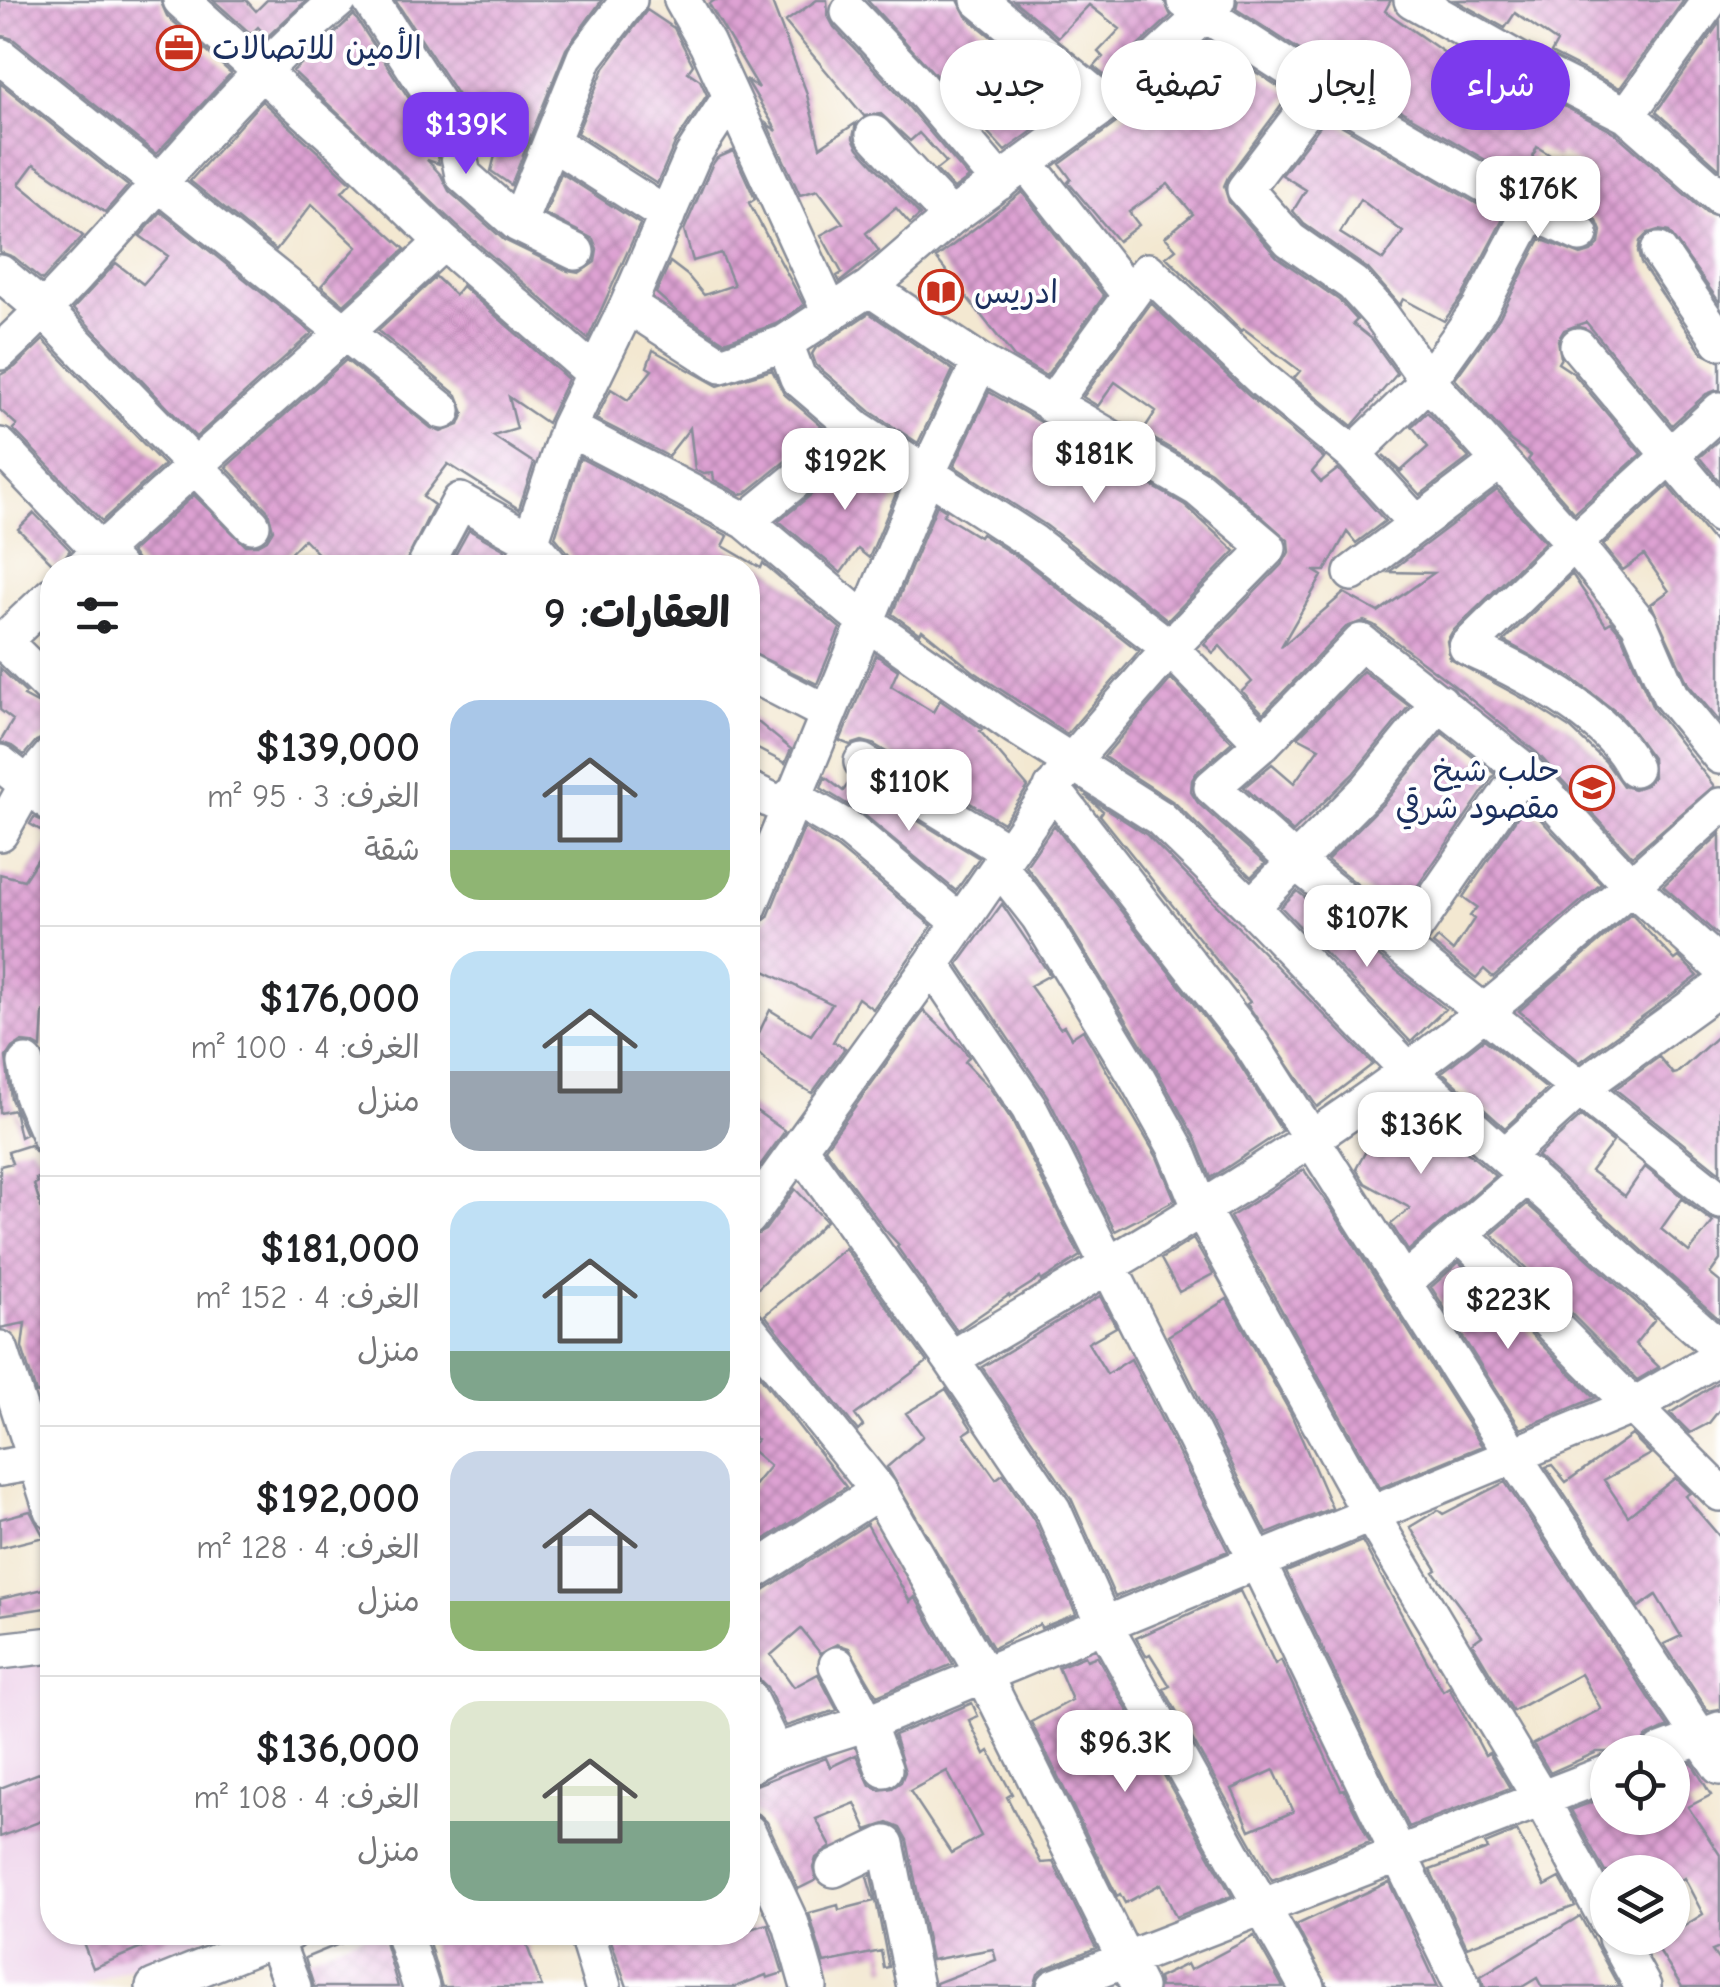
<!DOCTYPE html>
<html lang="ar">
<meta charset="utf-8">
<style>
body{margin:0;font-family:"Comic Neue","Playpen Sans Arabic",sans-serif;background:#f2f2f2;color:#202124;direction:rtl;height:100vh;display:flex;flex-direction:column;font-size:38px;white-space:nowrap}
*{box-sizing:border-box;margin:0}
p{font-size:32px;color:#757577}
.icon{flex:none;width:55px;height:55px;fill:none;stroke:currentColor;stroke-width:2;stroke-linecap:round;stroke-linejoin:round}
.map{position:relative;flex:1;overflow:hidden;direction:ltr}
.details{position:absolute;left:40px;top:555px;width:720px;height:1390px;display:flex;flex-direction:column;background:#fff;border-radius:40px;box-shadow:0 2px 8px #0004;direction:rtl}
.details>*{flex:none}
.guide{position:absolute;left:790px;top:40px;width:780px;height:90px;direction:rtl;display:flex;gap:20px}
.fabs{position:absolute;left:1590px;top:1735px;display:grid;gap:20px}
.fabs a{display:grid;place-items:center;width:100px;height:100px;border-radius:50%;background:#fff;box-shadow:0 2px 8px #0004;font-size:50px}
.price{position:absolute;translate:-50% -85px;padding:0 22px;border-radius:20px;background:#fff;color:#222;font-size:32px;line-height:65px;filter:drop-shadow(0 2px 5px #0008)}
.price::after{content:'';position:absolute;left:50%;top:60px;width:30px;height:22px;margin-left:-15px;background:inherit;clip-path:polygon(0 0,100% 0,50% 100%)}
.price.selected{background:#7c3aed;color:#fff}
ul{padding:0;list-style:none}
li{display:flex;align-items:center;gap:30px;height:250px;padding:0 30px}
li+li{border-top:2px solid #e0e0e0}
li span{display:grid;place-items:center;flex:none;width:280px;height:200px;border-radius:30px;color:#555}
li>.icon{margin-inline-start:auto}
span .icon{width:120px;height:120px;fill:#fffc;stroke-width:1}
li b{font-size:42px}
h2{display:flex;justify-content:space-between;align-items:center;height:120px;padding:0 30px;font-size:42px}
.chip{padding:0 35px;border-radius:45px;background:#fff;box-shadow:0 2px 8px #0004;font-size:35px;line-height:90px}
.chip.selected{background:#7c3aed;color:#fff}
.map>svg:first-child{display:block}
.built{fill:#edd0e9}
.building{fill:url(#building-cross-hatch);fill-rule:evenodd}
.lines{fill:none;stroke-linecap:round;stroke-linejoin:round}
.minor-casing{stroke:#878c98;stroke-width:40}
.minor{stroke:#fff;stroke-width:35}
.labels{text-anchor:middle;stroke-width:8;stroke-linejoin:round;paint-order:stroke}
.poi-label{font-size:32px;fill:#1b2f5e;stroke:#fff;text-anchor:start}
</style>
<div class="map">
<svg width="1720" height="1987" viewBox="0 0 1720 1987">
<defs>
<pattern id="building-cross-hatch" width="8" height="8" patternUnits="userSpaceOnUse" patternTransform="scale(2.5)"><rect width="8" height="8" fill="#dea2d3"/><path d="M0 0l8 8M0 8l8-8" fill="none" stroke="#b384ae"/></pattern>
</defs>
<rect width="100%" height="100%" fill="#fff"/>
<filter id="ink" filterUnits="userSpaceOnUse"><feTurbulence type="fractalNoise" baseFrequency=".01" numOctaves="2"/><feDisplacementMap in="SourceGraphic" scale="20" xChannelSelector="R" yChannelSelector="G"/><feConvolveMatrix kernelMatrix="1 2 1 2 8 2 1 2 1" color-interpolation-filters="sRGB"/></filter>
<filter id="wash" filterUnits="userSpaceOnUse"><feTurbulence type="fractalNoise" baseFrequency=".0048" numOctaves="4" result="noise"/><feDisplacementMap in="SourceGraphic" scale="40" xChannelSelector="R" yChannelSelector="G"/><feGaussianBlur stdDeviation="2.25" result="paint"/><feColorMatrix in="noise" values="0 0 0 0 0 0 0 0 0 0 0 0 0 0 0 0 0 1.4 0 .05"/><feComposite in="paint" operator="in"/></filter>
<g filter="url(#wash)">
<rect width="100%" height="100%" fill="#f3e8d1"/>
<path class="built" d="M52,1660V1932L221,1933L81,1987H0V1666Z"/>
<g id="blocks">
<path class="building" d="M0,0H160L167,16L231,73L156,154L13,39L0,35Z
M213,0H246L256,11L267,0H307L267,37L258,27L251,34Z
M395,0H602L566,49L511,185L491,171L497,148L478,143L471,115Z
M715,0H771L806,91L820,147L856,123L853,138L858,148L920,215L910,224L896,208L866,233L879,251L840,282L837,276L842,273L821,235L843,223L818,190L800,195L767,124L777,131L746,79L759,88L709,4Z
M817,0H827L828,16L834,27L895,91L969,178L954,189L936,170L946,162L919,133L910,141L881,114L864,116L785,22Z
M867,0H958L966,16L1071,103L1005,151Z
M1013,0H1164L1171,16L1105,76L1094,67L1103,57L1098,52L1120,29L1089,5L1058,37Z
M1238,0H1391L1385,11L1455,60L1461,52L1615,133L1706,213L1720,218V303L1669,232L1658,230L1648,233L1640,241L1638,252L1641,263L1702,353L1720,362V389L1706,394L1672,425L1586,322L1564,330L1558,340L1561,358L1558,363L1573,373L1641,454L1575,513L1528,460L1531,456L1511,441L1455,379L1499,318L1540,239L1581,255L1591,252L1599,244L1601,231L1597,221L1571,206L1593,174L1561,153L1557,159L1537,147L1522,181L1332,71L1236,9Z
M1455,0H1684L1620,88L1551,53L1557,42L1515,13L1505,28Z
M647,10L674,28L693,65L688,72L700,80L707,95L675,143L657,184L577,133L604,68Z
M354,15L433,135L439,164L427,160L441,175L449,191L504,240L568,271L579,273L595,262L597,249L593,239L545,214L561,173L640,224L588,339L457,226L293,71Z
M1720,22V169L1656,112Z
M1207,41L1290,94L1228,177L1224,186L1229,202L1277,257L1339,300L1357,320L1353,324L1372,339L1397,374L1352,426L1294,378L1300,371L1244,329L1242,331L1166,257L1176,249L1165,237L1193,214L1168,184L1129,212L1139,225L1118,241L1068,182L1071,179L1060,164L1120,120Z
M0,83L128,186L105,212L34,164L19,184L83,236L42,280L14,257L0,252Z
M262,101L351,182L342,192L405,249L344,305L321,286L357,247L312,204L276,250L190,181Z
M1327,117L1503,219L1462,297L1444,321L1403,299L1400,305L1368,269L1304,224L1293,211L1306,190L1282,175ZM1360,199L1403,232L1383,260L1340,233Z
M733,151L755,199L749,203L804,305L776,324L724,342L675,310L656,293L670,262L687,275L704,295L734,285L721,253L693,261L684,230L712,165L717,158Z
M1022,192L1104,296L1046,376L1014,357L936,258Z
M161,212L312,333L196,437L73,309L116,263L143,284L168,256L140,236Z
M436,277L455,295L462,286L568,379L547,423L509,397L517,429L493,436L534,463L519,509L448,464L423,497L434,505L403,568H332L304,539L276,568H142L131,552L194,495L245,545H258L267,540L273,530L268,511L226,467L346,360L431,428L441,432L459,425L464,413L457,395L378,331Z
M1151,303L1248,395L1324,458L1312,472L1321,482L1338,469L1385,521L1356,543L1347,532L1325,571H1314L1322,576L1281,647L1344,593L1378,612L1434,573L1389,572L1497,490L1545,542L1452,632L1447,641L1450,659L1526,700L1571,729L1605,761L1623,786L1634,789L1646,785L1653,777L1652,758L1620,715L1572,678L1504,641L1572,574L1606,625L1611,622L1621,634L1653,708L1714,786L1632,856L1537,753L1453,685L1374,625L1364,621L1346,627L1263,713L1242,691L1252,682L1220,646L1213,653L1204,644L1283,563L1289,552L1288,540L1211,472L1142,432L1156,411L1115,382L1098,406L1083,397Z
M869,313L953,370L918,443L871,412L816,365L812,354L815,349Z
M43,340L164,465L102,521L13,429L17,425L0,410V375L15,367Z
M653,350L718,386L772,370L784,394L825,429L746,493L740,494L714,480L713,473L703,474L695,470L690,428L668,456L596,419L611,389L628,400L652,370L647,367Z
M989,392L1185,505L1235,551L1168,620L1047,526L954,466Z
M1427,412L1469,458L1420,495L1383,455L1401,471L1428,447L1412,426Z
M1720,439V482L1699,457Z
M860,455L901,482L869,558L858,549L841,573L779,521L841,470L843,473Z
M580,458L728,536L723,546L761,568L763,563L840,628L817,684L748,651V568L574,567L570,555L555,537Z
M1668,486L1720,549V722L1688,684L1651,604L1669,591L1644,555L1623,570L1603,545Z
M937,505L946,511L943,515L979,537L981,534L1022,560L1139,651L1067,734L973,671L922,630L920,634L892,614Z
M34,513L70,550L57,568L18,529Z
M469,530L505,550L501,568H448Z
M876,655L898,670L891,686L933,712L940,700L982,729L980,731L1028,787L1003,823L873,744L862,741L850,745L840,741Z
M0,668L26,693L24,696L52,711V734L36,741L24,755L12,746L0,742L13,720L0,710Z
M1363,671L1409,706L1353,774L1293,832L1244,787L1272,764L1294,783L1319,748L1298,737Z
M1171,679L1232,742L1197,772L1192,780L1191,792L1198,803L1265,863L1251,877L1175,803L1104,757Z
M748,714L791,749L785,763L748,744Z
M1442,733L1495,774L1397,916L1327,860L1384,803Z
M825,777L843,791L851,780L979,858L956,891L863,814L821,788Z
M1085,795L1147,835L1373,1064L1317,1107L1247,1004L1250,1002L1100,815L1103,811Z
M1526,804L1601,884L1493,977L1484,969L1476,978L1433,944L1438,938L1453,951L1474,919L1470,916L1477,907L1463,897Z
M34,817L52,825V1014L43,1012L41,1048L32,1043L21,1042L12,1048L6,1057L11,1099L26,1134L20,1137L14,1110L0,1113V874L24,880L52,837L30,824Z
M1054,825L1233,1054L1282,1131L1211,1178L1195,1138L1152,1062L1057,906L1026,866Z
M804,828L838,848L932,926L873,1009L858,998L833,1042L845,1048L812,1093L786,1078L752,1047L770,1010L811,1035L832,1004L748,963V941L752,930L768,917Z
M1720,834V937L1663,886Z
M1297,891L1445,1009L1411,1042L1281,907Z
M1002,904L1050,975L1030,986L1060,1028L1064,1026L1071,1038L1083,1030L1157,1157L1175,1200L1115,1231L1047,1096L958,964Z
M1631,914L1675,960L1679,957L1698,976L1580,1062L1519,1011Z
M924,1011L961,1046L969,1057L965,1062L990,1088L1011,1119L1080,1256L1041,1281L1040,1278L1010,1297L1009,1295L957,1331L897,1247L899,1245L885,1230L825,1148Z
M1720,1034V1173L1615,1089L1659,1057L1673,1074L1677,1073Z
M1484,1039L1547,1089L1505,1128L1442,1072Z
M748,1105L785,1131L748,1182Z
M1581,1116L1613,1142L1591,1171L1625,1196L1645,1167L1707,1217L1720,1221V1260L1710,1274L1720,1282V1320L1537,1156ZM1682,1199L1713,1222L1689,1252L1661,1229Z
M1407,1118L1471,1155L1495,1176L1408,1251L1391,1224L1410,1208L1365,1183L1356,1169L1382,1122L1399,1132Z
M30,1145L42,1159L47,1176L36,1179L37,1183L34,1184L49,1233L52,1232V1393H36L22,1347L25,1323L0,1328V1166L12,1163L8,1152Z
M1304,1170L1332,1210L1482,1446L1380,1488L1230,1217Z
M795,1189L826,1221L748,1298L758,1310L748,1307V1239L765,1230Z
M1527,1204L1655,1319L1635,1344L1659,1367L1637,1380L1492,1234Z
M1193,1239L1213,1274L1179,1292L1161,1259Z
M845,1248L927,1362L855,1415L863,1426L858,1431L765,1315Z
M1459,1262L1595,1398L1521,1429L1431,1287Z
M1100,1296L1116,1327L1088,1343L1107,1374L1131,1359L1228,1551L1115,1597L1071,1498L982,1367Z
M1227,1299L1291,1414L1332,1508L1267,1534L1168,1336Z
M748,1361L846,1487L748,1550V1493L770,1466L749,1448L757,1440L748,1433Z
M1720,1381V1409L1709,1423L1690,1433L1670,1413Z
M946,1389L972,1429L964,1434L996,1479L1003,1474L1034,1520L1076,1614L1041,1628L1040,1624L993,1648L887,1467L923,1436L906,1413Z
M1632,1435L1651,1454L1604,1480L1628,1516L1675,1478L1690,1493L1685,1496L1720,1537V1709L1708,1711L1664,1644L1681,1636L1656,1595L1639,1607L1546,1467L1552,1465L1566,1482Z
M1505,1482L1668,1727L1645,1738L1640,1752H1597L1550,1773L1533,1744L1601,1709L1581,1674L1513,1711L1472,1643L1482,1636L1434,1572L1437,1570L1410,1527L1438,1510L1443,1514Z
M30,1511L44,1537L0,1548V1519Z
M867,1524L910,1602L915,1597L953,1664L877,1696L849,1648L837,1644L820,1653L801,1629L771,1655L794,1687L818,1674L837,1710L786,1726L767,1687L759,1679L748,1676V1629L760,1620L748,1606V1596L759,1593Z
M1362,1541L1443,1691L1449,1687L1485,1755L1489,1753L1510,1788L1409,1827L1286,1572Z
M52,1587V1607L0,1615V1599Z
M1240,1591L1275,1664L1281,1660L1341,1790L1344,1789L1370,1842L1272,1880L1164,1689L1170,1686L1150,1654L1146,1656L1136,1638ZM1274,1770L1293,1812L1250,1830L1232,1789Z
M1085,1656L1087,1660L1097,1656L1232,1896L1176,1917L1161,1884L1125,1903L1120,1894L1117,1896L1031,1722L1072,1700L1058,1667Z
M972,1703L978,1716L969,1720L985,1754L989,1751L1012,1794L1007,1797L1041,1863L1053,1862L1096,1948L1046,1968L1038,1974L1034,1987H936V1983L996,1960L993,1949L931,1960L907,1840L900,1828L888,1823L867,1830L855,1803L816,1819L831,1847L816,1858L813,1868L816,1880L798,1889L767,1822L759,1814L748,1811V1788L826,1758L830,1767L856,1755L870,1785L879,1790L892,1788L901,1782L905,1772L894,1735ZM947,1771L981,1836L951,1853L910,1791Z
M1692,1763L1711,1795L1688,1807L1720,1855V1948L1712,1951L1720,1962V1987H1682L1652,1940L1644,1945L1640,1938H1672V1934L1703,1914L1684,1878L1672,1886V1872H1605L1571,1810L1608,1796V1818H1635L1643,1832L1664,1818H1672V1812L1678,1808L1672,1798V1770Z
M52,1768V1817L0,1837V1788Z
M1517,1831L1545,1886L1560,1878L1575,1906L1467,1947L1430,1870L1488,1849L1485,1844Z
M871,1875L889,1967L884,1968L881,1951L824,1963L809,1913L838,1905L839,1910L874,1901L867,1877Z
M1389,1882L1438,1987H1328L1296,1925Z
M1580,1916L1619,1987H1542L1537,1978L1522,1987H1484L1481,1976Z
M768,1924L783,1973L767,1978L766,1975L735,1987H627L608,1932L732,1934Z
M100,1932H178V1933L93,1968L82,1940Z
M368,1932H382L398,1987H314L305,1958Z
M426,1932H522L542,1987H442Z
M1254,1936L1283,1987H1160L1158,1978L1187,1964L1190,1970Z"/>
</g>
</g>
<g filter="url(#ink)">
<use href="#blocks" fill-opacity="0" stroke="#878c98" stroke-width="2.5"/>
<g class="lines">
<defs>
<path id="minor" d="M181,0L343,145L443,242L594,373
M370,0L453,127L463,175L518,224L576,252
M682,0L707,44L830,312
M979,0L1106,104
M1412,0L1529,66L1627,115L1720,197
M1185,1L1321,89L1531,211L1580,234
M849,12L911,77L1000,182
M0,56L443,411
M1321,89L1245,189L1290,240L1353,284L1381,315L1428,381L1574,543L1639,623L1670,695L1720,756
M1627,115L1710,0
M874,134L951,217
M553,143L667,216
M1026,163L1130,295
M518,224L585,57L629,0
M1659,251L1720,341
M0,273L44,310L252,525
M628,305L721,365L785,343L869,288L951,217L1106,104L1204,15L1217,0
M785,343L798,378L858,429L1034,543L1170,648L1263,743
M1578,346L1720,515
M0,352C119,241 214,105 339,0
M1051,405L1148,271L1263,380L1353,454L1416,523
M568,428L746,521L866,622L1015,726L1160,818L1251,907L1407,1069L1720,1348
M0,446L117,568
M1353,454L1428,381L1480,308L1531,211
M746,521L858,429
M82,568C201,458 325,354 443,242
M424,568L460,501L529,539L553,568
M522,568L568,428L628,305L693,155L730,98
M1352,573L1499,462
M0,638L52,689
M0,644L52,595
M748,672L827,713
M862,762L1009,852
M0,763L52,804
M1634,768C1608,714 1521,671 1467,647L1574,543L1720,410
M1052,788L1250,1042L1514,1457L1720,1767
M748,789L787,808
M791,796L850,830L960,922
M0,833L27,785L52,755
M999,866L1039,917L1134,1073L1176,1148L1201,1209L1371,1515L1541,1799L1608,1922
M1251,907L1369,788L1440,702
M748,909L926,476L980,362
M1402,947L1524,770
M932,964L1029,1108L1258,1563L1463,1987
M1720,966L1631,886L1524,770L1361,642L1263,743L1212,787L1294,861L1720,1200
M26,1063L32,1095L52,1141
M800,1149L951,1359L1053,1510L1104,1625L1307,1987
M1506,1155L1580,1088L1720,987
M748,1218L932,964L1072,761L1170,648L1268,548L1197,488L980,362L869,288
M1460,1233L1720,1493
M1404,1282L1528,1175
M748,1328L879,1491L984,1675L1139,1987
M0,1349L52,1510
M951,1359C1130,1252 1323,1144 1485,1011C1566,946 1642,875 1720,806
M0,1468L52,1459
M748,1575L879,1491
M0,1651L52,1645
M837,1665L867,1723L884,1769
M748,1697L775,1752
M1661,1752L1719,1730
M748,1766L775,1752L867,1723L1635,1405L1720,1356
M748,1832L791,1924L809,1987
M834,1869L886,1844L915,1987
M272,1932L293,1987
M403,1932L421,1987
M586,1932L603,1987
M1616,1938L1643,1987
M154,1987L291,1932
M1055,1987L1608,1773"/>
</defs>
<use href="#minor" class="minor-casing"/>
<use href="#minor" class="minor"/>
</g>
</g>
<defs>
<symbol id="office-ring" viewBox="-11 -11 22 22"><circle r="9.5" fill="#fff" stroke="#c8321e" stroke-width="1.5"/><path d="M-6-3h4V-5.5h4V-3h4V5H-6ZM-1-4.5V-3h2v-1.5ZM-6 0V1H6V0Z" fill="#c8321e"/></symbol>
<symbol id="library-ring" viewBox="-11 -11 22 22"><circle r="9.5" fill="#fff" stroke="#c8321e" stroke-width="1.5"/><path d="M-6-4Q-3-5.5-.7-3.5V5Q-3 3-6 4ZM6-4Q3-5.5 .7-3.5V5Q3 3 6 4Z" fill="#c8321e"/></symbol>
<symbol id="school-ring" viewBox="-11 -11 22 22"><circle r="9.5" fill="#fff" stroke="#c8321e" stroke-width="1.5"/><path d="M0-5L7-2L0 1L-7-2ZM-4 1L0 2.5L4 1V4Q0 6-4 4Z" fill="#c8321e"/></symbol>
</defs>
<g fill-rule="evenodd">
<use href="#office-ring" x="154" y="23" width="50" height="50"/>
<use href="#library-ring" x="916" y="267" width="50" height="50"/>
<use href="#school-ring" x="1567" y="763" width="50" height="50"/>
</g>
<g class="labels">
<g class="poi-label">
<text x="212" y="59">الأمين للاتصالات</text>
<text x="974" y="303">ادريس</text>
<text x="1560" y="781" text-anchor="end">حلب شيخ<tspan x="1560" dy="37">مقصود شرقي</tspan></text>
</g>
</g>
</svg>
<div class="fabs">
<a><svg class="icon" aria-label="locate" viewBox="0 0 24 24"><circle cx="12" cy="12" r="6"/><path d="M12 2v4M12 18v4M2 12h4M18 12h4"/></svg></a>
<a><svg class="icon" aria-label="layers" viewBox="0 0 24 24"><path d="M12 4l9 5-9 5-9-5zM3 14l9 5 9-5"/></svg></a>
</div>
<b class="price selected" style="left:466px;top:177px">$139K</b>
<b class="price" style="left:1538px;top:241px">$176K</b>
<b class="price" style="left:1094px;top:506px">$181K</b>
<b class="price" style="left:845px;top:513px">$192K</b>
<b class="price" style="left:909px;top:834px">$110K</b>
<b class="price" style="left:1367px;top:970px">$107K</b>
<b class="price" style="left:1421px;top:1177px">$136K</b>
<b class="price" style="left:1508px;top:1352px">$223K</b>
<b class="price" style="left:1125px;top:1795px">$96.3K</b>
<div class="guide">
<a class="chip selected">شراء</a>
<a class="chip">إيجار</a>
<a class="chip">تصفية</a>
<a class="chip">جديد</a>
</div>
<section class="details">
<h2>العقارات: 9<svg class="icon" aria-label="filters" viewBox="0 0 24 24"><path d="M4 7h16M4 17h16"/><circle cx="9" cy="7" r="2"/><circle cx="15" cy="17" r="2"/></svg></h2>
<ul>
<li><span style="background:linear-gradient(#a9c7e8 75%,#8fb573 0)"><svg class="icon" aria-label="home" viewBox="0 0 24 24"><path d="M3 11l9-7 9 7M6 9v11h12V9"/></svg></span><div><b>$139,000</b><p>الغرف: 3 · 95 m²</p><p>شقة</p></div></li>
<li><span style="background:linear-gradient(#bfe0f5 60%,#9aa5b1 0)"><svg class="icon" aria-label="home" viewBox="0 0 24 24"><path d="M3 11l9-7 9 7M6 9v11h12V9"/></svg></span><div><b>$176,000</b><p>الغرف: 4 · 100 m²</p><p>منزل</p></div></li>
<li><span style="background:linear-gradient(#bfe0f5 75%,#7fa58c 0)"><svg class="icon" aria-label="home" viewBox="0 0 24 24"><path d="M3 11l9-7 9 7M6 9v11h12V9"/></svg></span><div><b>$181,000</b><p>الغرف: 4 · 152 m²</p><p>منزل</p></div></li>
<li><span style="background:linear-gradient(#c9d6e8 75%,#8fb573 0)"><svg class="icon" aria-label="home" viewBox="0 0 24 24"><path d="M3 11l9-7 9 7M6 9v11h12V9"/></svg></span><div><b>$192,000</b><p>الغرف: 4 · 128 m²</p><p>منزل</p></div></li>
<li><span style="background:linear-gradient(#dfe7d0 60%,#7fa58c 0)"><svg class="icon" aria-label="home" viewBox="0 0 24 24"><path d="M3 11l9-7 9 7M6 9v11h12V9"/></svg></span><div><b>$136,000</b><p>الغرف: 4 · 108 m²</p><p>منزل</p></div></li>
</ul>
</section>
</div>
